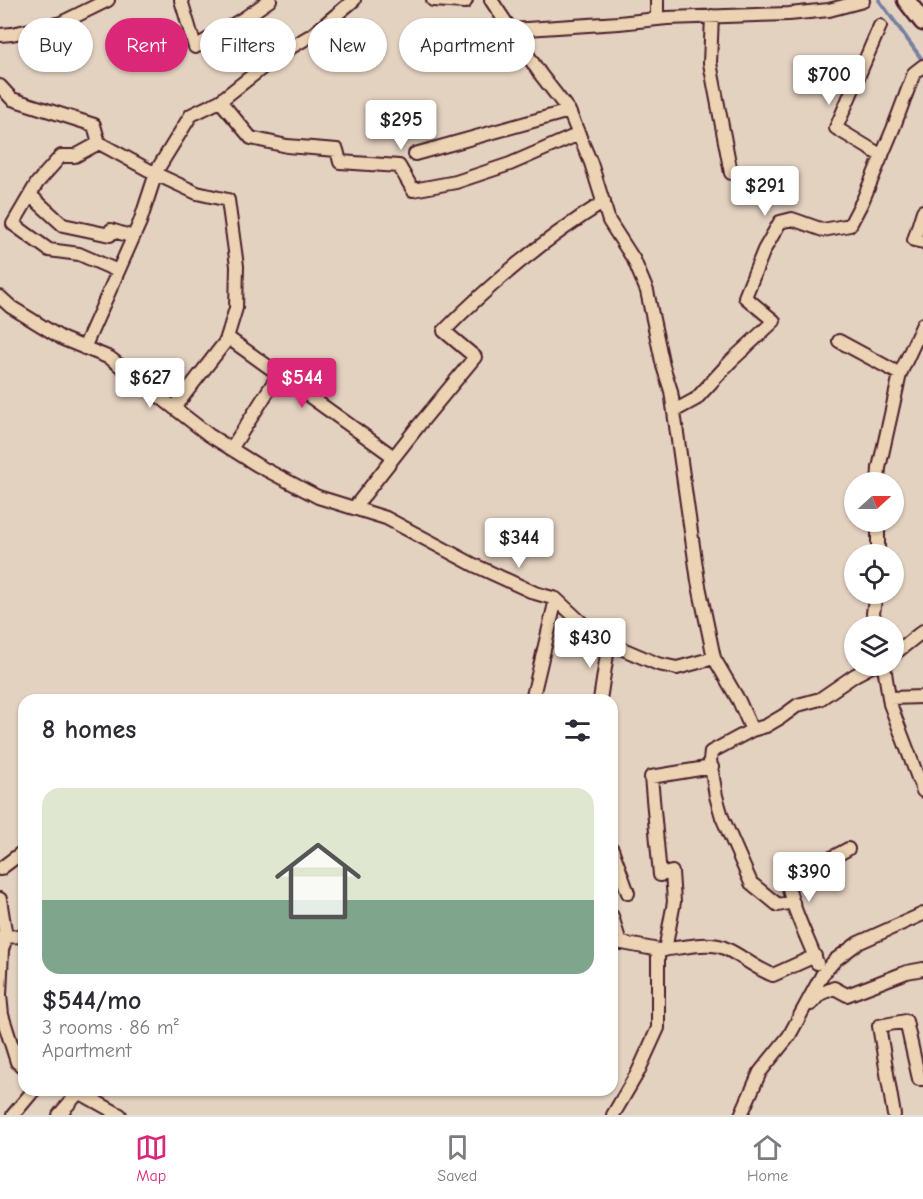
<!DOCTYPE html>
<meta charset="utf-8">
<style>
body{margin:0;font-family:"Comic Neue",sans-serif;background:#f2f2f3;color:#2b2b33;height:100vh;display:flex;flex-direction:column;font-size:22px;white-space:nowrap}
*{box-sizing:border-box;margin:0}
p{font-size:20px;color:#7c7c81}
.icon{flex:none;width:33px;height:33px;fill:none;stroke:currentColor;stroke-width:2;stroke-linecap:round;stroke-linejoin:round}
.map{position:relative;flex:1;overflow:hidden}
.drawer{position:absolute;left:18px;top:694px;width:600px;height:402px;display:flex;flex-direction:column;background:#fff;border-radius:18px;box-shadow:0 2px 4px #0004}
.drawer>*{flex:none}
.banner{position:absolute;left:18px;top:18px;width:600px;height:54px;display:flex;gap:12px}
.needle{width:39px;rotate:69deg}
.controls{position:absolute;left:844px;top:472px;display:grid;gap:12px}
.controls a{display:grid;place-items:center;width:60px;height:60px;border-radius:50%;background:#fff;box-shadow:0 2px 4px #0004;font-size:30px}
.price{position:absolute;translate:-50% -51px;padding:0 14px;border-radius:6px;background:#fff;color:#222;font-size:20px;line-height:39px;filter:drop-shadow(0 2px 3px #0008)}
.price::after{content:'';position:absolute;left:50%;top:36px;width:18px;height:14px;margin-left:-9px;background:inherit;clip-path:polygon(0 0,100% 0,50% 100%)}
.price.selected{background:#db2777;color:#fff}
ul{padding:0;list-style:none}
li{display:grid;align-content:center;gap:12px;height:318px;padding:0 24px}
li span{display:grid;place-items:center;height:186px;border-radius:18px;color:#555}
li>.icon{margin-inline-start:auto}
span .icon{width:108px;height:108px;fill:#fffc;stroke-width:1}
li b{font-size:26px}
h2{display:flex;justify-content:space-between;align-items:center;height:72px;padding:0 24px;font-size:26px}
.chip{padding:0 21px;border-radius:27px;background:#fff;box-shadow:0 2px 4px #0004;font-size:21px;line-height:54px}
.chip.selected{background:#db2777;color:#fff}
.tabs{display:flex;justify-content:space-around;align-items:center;height:84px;border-top:2px solid #e1e1e2;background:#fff;font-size:16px;color:#7c7c81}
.tabs a{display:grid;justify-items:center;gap:3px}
.tabs .selected{color:#db2777}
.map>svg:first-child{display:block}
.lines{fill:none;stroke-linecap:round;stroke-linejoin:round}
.stream{stroke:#7780a0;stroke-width:4}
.street-casing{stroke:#4a1f2b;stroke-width:16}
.secondary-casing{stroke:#4a1f2b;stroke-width:21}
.street{stroke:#ebd3b3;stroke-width:12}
.secondary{stroke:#ebd3b3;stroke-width:16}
</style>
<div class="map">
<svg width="923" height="1115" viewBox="0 0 923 1115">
<rect width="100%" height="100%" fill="#e4d2c1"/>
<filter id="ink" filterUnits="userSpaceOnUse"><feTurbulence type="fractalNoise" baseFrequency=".0167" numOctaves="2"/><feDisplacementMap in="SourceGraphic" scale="12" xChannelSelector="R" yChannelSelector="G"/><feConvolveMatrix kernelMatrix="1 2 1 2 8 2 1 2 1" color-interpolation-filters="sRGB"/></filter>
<g filter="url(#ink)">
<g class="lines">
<path class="stream" d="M879,0L923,61"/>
<defs>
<path id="street" d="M181,0L195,47L243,19L270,0
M433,0L465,2L466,0
M491,0L541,75L569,111L591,163L609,221L634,260L647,291L663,366L671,391L698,581L714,658L739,701L752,730L766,726L783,716L798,705L820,699L855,675L872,666
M657,0V19
M712,16L710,63L731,173
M880,26L836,128L882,156
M511,30L619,23L667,18L789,14L829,10L863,1
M0,35L12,34L61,23L108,0
M0,86L12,99L94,125L99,143
M220,101L251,138L287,146L337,150L340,162L399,166L413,190L456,182L510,164L579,134
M415,154L569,111
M30,195L63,225L110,235L111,230L133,237
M923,211L914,240L923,242
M118,271L79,254L49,250L13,224L37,183L61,156H75L99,143L156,174L197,193L228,200L237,266L236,308L226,341L174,408
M0,297L11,307L63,339L110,358L209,435L257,465L318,497L386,518L474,565L535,593L556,599L583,624L618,647L658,664L677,668L714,658
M227,337L394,457
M839,341L900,374
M84,348L140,222L157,170L191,115L220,101L281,53L312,35L354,0
M674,411L696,399L731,361L774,321L745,297L764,250L780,222L792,219L823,230L850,225L863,200L893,129L914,73L923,66
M231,449L279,374
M878,483L879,468L900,374L923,324
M354,508L419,425L475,357L444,331C492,282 546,238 604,202
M878,555V522
M876,594L873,613L876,627
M894,654L923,631
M884,666L890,704L923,791
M889,698L923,697
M532,700L556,599
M600,700L609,641
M752,730L711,752L710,760L716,796L722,817L751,883L778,905L793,902
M612,849L628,893
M0,869L24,851
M0,899L6,937L2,950L0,995L2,1015L17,1062L24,1068
M612,916L620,943
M0,937L24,936
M612,941L659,950L658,957V1028L638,1072L613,1115
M659,950C677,949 705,941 722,947C740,954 754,968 773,975L815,956
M665,950L674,902L672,872L660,875L651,777L712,767
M817,963C812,948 788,899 789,886C790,882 795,878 798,876L848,849
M811,1004L820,994L834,988L847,995L907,972L923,969
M75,1090L120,1115
M13,1115L34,1090
M59,1115L79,1092
M741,1115L760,1072L789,1036L822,975L835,960L858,943L923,914
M894,1115L879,1026L906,1021L919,1079H923"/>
<path id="secondary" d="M906,0L923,22"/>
</defs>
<use href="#street" class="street-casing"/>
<use href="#secondary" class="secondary-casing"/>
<use href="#street" class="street"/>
<use href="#secondary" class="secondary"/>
</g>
</g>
</svg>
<div class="controls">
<a><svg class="needle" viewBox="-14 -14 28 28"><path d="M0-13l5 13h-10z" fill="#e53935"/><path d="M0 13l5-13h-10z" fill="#7c7c81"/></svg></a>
<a><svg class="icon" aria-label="locate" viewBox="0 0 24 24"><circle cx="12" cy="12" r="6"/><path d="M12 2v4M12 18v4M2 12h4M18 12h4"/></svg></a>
<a><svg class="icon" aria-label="layers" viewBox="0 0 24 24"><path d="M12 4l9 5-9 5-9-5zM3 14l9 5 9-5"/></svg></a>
</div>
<b class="price" style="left:829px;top:106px">$700</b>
<b class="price" style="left:401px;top:151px">$295</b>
<b class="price" style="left:765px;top:217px">$291</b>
<b class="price" style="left:150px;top:409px">$627</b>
<b class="price selected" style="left:302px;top:409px">$544</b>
<b class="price" style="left:519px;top:569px">$344</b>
<b class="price" style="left:590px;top:669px">$430</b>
<b class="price" style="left:809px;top:903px">$390</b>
<div class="banner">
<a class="chip">Buy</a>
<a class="chip selected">Rent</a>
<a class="chip">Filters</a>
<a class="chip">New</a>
<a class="chip">Apartment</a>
</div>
<section class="drawer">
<h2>8 homes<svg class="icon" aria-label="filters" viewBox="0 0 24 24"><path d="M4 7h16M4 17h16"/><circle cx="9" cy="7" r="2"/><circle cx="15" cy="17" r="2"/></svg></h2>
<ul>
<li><span style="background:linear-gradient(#dfe7d0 60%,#7fa58c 0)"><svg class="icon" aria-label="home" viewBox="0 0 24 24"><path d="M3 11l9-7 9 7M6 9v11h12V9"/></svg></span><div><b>$544/mo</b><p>3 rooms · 86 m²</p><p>Apartment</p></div></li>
</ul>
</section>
</div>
<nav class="tabs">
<a class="selected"><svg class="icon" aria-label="map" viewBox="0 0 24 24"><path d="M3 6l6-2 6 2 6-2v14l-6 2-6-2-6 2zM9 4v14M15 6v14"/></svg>Map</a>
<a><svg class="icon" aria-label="saved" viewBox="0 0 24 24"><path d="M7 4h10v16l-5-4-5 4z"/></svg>Saved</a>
<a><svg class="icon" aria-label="home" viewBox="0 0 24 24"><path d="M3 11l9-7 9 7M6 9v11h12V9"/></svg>Home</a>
</nav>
